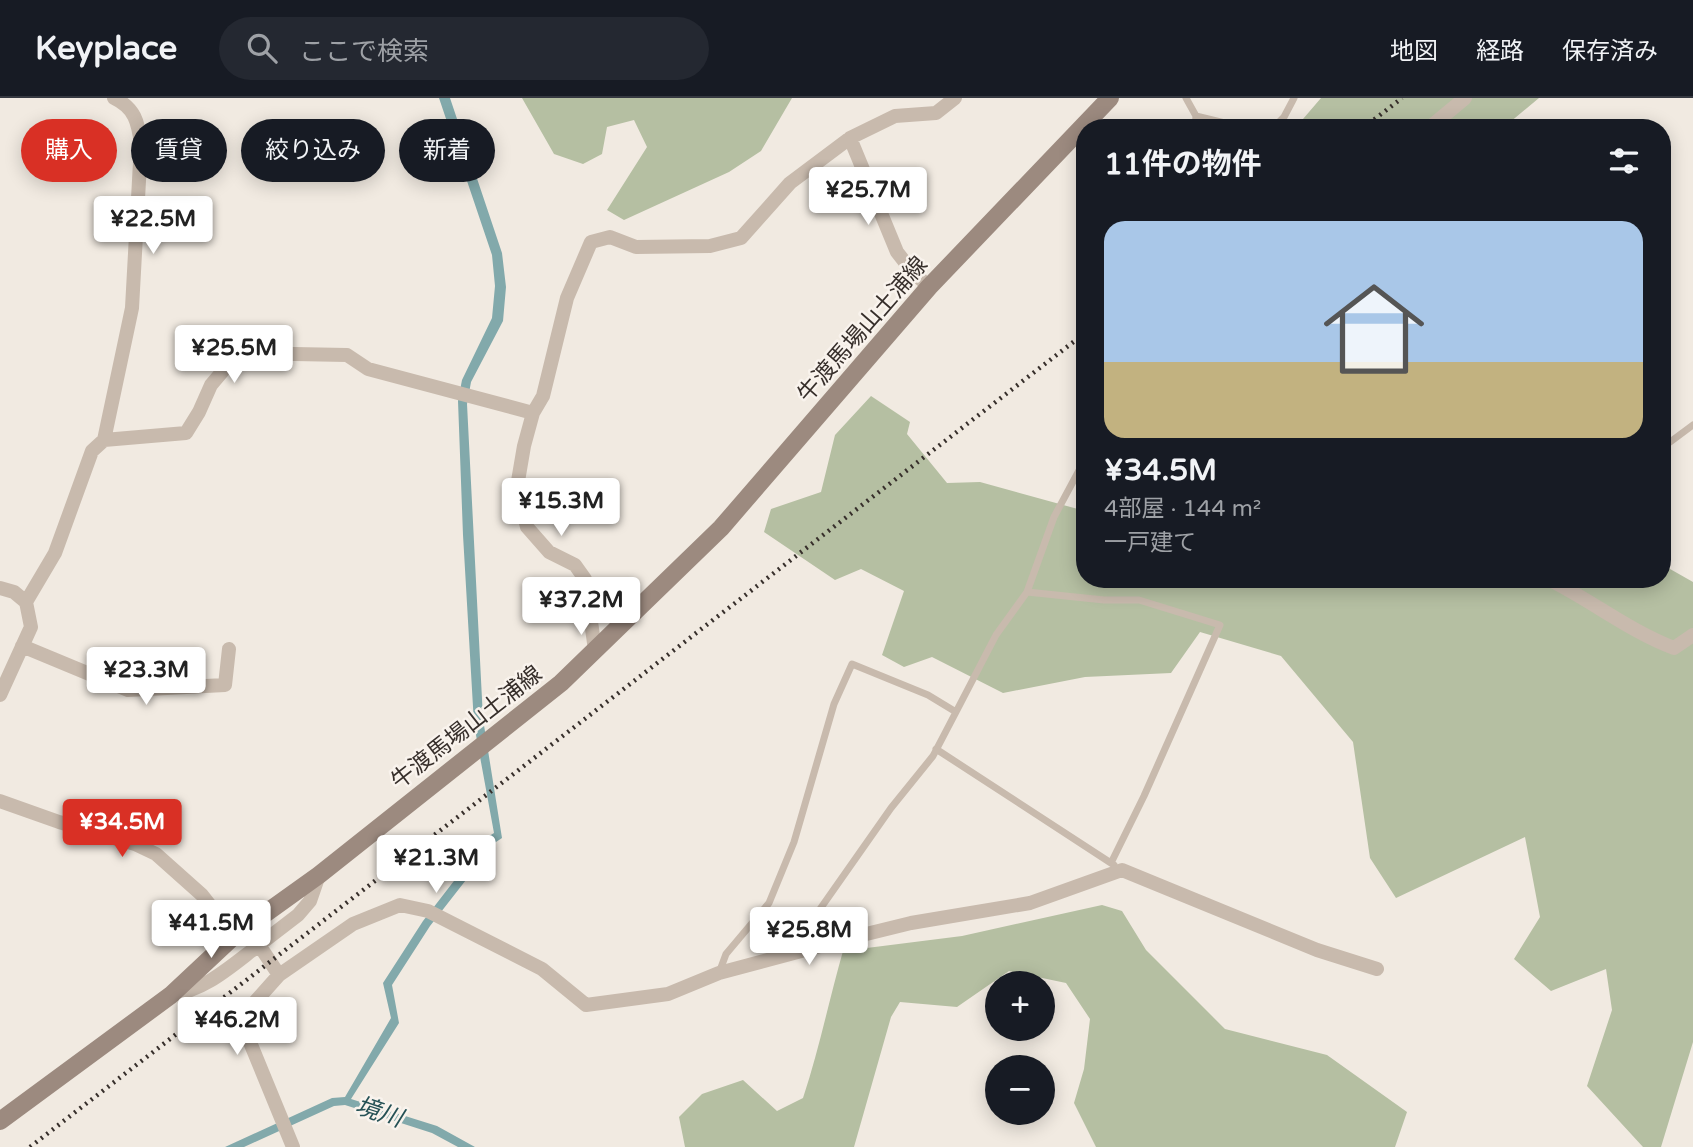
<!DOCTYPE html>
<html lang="ja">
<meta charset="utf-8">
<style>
body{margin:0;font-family:"Varela Round","Noto Sans JP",sans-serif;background:#242831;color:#f1f3f6;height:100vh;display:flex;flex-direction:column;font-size:26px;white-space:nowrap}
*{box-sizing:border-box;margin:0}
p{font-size:23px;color:#9ea1a6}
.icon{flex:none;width:38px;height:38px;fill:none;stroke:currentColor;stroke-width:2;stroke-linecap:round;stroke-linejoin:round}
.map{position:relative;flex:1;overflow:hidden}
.panel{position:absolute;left:1076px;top:21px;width:595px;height:469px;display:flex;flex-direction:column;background:#171b24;border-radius:28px;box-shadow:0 4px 18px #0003}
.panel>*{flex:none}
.hud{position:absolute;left:21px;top:21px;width:665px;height:63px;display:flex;gap:14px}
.fabs{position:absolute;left:985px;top:873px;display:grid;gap:14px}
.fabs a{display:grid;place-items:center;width:70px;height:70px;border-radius:50%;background:#171b24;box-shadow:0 4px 18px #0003;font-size:35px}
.price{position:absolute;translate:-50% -60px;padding:0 16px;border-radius:7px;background:#fff;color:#222;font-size:23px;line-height:46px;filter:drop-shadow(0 2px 4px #0008)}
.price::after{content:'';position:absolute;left:50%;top:42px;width:21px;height:16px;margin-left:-10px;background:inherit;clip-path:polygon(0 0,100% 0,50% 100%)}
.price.current{background:#d93025;color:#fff}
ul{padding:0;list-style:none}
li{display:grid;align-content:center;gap:14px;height:371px;padding:0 28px}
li+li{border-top:2px solid #363941}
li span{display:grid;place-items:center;height:217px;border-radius:21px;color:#555}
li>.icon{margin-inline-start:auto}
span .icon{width:126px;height:126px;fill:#fffc;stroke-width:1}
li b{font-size:30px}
h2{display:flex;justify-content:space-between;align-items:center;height:84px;padding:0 28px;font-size:30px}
.tag{padding:0 24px;border-radius:32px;background:#171b24;box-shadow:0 4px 18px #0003;font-size:24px;line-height:63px}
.tag.current{background:#d93025;color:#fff}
header{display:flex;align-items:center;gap:42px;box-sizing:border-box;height:98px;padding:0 35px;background:#171b24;border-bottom:2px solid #363941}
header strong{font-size:33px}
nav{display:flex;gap:38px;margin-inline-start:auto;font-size:24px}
.search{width:490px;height:63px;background:#242831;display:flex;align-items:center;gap:18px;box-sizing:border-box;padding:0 24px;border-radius:38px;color:#9ea1a6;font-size:26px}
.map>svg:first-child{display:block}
.green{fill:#b5bfa2}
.water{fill:#82a9ab}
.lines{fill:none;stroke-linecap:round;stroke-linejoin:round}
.lane{stroke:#c8baad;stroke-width:7}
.street{stroke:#c8baad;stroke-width:14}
.secondary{stroke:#9c8a7f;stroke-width:18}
.rail{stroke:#372f2b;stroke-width:4.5;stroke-dasharray:2 5;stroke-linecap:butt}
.labels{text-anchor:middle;stroke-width:5;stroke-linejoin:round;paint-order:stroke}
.street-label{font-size:23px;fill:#372f2b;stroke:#f9f3ed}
.water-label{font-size:24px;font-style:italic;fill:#255155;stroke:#f9f3ed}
</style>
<header>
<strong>Keyplace</strong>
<div class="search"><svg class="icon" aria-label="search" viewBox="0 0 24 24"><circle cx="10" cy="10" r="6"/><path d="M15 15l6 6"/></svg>ここで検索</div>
<nav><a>地図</a><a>経路</a><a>保存済み</a></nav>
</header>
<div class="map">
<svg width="1693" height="1049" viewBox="0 0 1693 1049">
<rect width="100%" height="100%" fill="#f1eae1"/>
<path class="green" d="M522,0H792L761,53L729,74L624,122L607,112L647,49L634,22L607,29L602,56L583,66L554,56Z
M1321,0H1539L1503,30H1288L1297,28Z
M871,298L910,324L907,336L947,385L980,384L1085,413V481H1662L1663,467L1693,484V944L1661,1049H1643L1587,988L1612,912L1606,871L1551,893L1514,861L1540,819L1525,739L1396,800L1370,760L1353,644L1281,558L1200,534L1171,575L1085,579L1003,595L932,559L904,569L882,557L904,493L861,471L835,482L764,434L771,411L821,394L835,337Z
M1102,807L1122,813L1146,852L1225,931L1327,957L1407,1014L1395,1049H1096L1074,1005L1084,971L1090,921L1066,885L1009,873L957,909L900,904L891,919L854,1049H685L679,1019L702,996L743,982L777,1013L803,1000C819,952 829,902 843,853L962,838Z"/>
<path class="water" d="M439,0H450L502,155L506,189L503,223L471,284L467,306L483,621L502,740L475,758L473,773L430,828L392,887L399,925L351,1001L437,1028L475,1049H458L432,1035L345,1007L334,1008L244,1049H225L332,1000L345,999L391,920L383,885L423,823L464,770L470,750L494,735L474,626L463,437L458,303L462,282L492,220L495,188L492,157Z"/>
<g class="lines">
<path class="lane" d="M1186,0L1196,18L1195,30
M1196,18L1245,30
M1273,30L1284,19L1294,0
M1662,350L1693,327
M1027,494L1104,502H1139L1220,527L1144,698L1111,765
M956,614L996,537L1027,494L1054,419L1083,365L1085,355
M936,651L1114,767
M719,875L726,856L769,805L794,744L834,606L852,566L928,597L956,614L933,658L891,710L799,841L791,855"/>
<path class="street" d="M1429,30L1465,0
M850,40L897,154L911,172L929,189
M104,342L186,335L199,314L211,287L227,268L244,255L347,257L368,271L533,315
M1548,481C1591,502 1629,533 1674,550L1693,537
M0,490L14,494L26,504L31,529L0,597
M26,504L55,455L92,353L104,342L132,210L141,46C138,24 135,10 114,0
M22,548L128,592L225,587L229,551
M595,552L585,481L575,467L549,454L527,429L517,389L524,348L533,315L543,298L567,200L591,144L610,139L636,149L710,148L741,140L790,85L850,40L895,18L936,15L955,0
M0,703L59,724L135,746L156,756L202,797L234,838
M279,877L259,847L298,817L310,803L319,777
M171,897C206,892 231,868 259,847
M293,1049L247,937L248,918L254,905L279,877L353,826L400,807L428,813L542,871L586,907L668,896L719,875L850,840L911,825L1030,805L1122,772L1317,852L1377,871"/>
<path class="secondary" d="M0,1023L171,897L234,838L319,777L561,585L721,430L929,189L1110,0"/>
<path class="rail" d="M1363,30L1402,0
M30,1049L1085,235"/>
</g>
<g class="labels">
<g class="street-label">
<text transform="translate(862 231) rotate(-49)" y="8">牛渡馬場山土浦線</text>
<text transform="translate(466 629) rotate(-38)" y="8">牛渡馬場山土浦線</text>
</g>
<g class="water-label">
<text transform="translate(379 1014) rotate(18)" y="8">境川</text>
</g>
</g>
</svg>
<div class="fabs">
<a>+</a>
<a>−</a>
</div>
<b class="price" style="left:868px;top:129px">¥25.7M</b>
<b class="price" style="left:153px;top:158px">¥22.5M</b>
<b class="price" style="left:234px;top:287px">¥25.5M</b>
<b class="price" style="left:561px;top:440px">¥15.3M</b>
<b class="price" style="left:581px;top:539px">¥37.2M</b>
<b class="price" style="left:146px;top:609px">¥23.3M</b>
<b class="price current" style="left:122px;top:761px">¥34.5M</b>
<b class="price" style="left:436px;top:797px">¥21.3M</b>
<b class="price" style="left:211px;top:862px">¥41.5M</b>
<b class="price" style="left:809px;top:869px">¥25.8M</b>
<b class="price" style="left:237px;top:959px">¥46.2M</b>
<div class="hud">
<a class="tag current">購入</a>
<a class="tag">賃貸</a>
<a class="tag">絞り込み</a>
<a class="tag">新着</a>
</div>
<section class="panel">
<h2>11件の物件<svg class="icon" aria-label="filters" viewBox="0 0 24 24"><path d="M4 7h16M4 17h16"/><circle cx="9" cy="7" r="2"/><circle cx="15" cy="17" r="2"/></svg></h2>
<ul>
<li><span style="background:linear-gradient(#a9c7e8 65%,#c2b280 0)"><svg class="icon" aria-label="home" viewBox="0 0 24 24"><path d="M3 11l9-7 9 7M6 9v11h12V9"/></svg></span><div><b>¥34.5M</b><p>4部屋 · 144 m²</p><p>一戸建て</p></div></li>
</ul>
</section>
</div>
